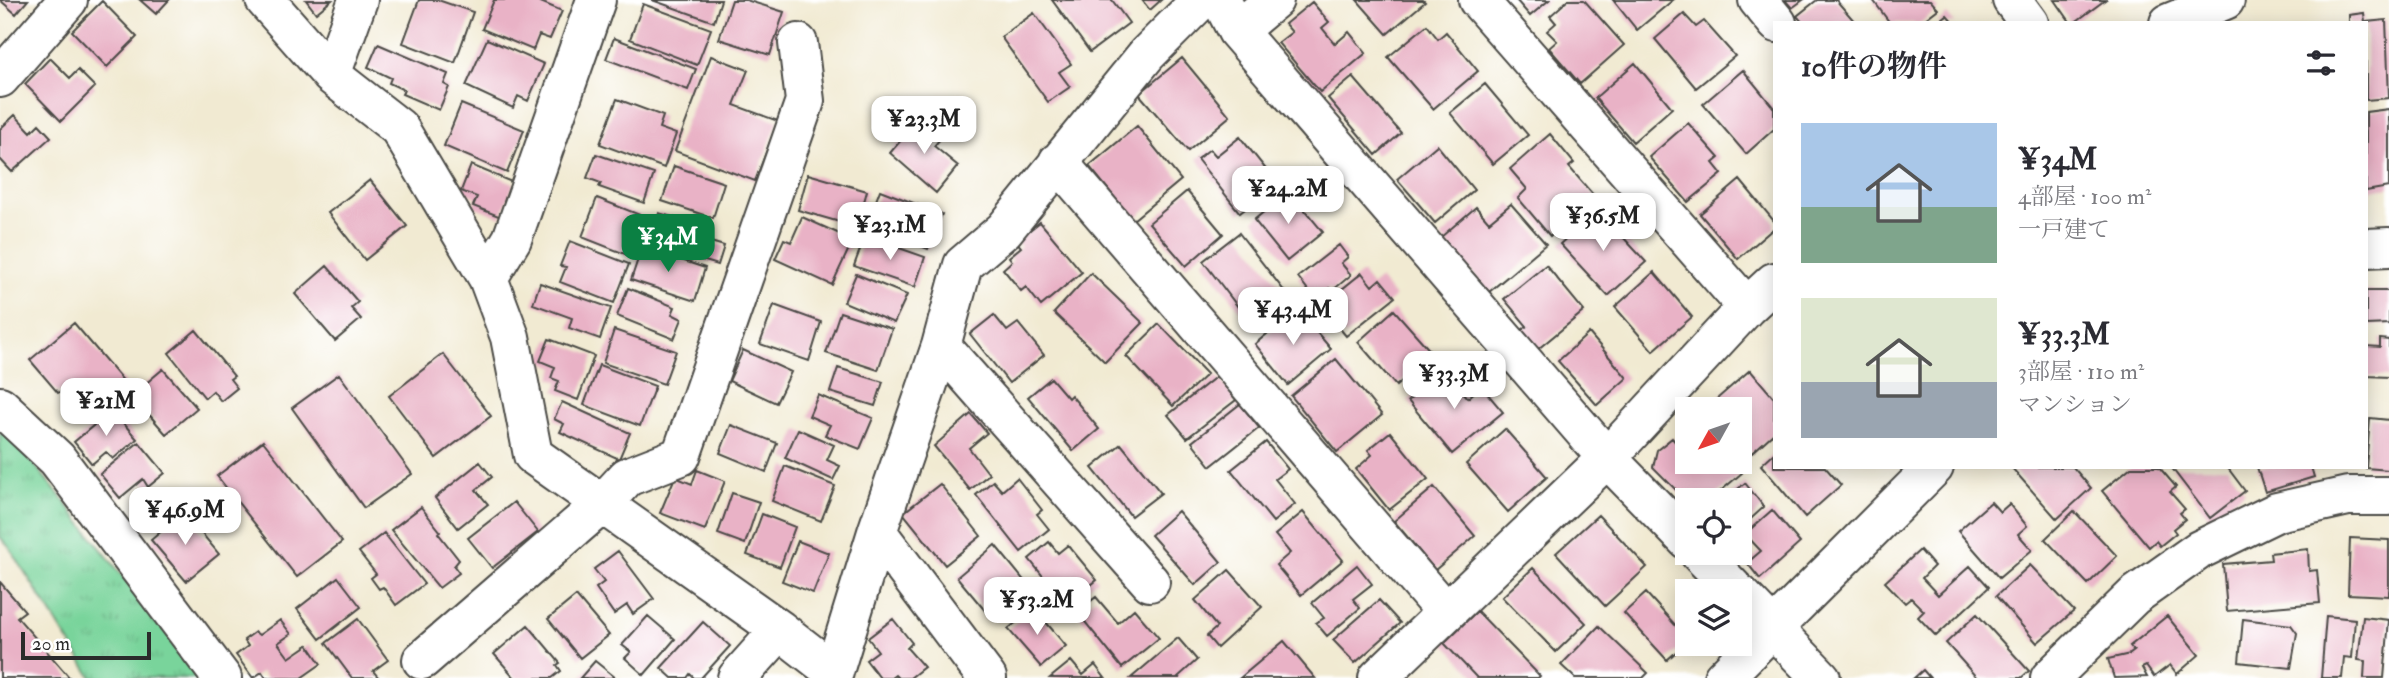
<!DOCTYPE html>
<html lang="ja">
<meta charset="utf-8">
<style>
body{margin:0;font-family:"IM FELL Double Pica","Noto Serif JP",serif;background:#f7f7f7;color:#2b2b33;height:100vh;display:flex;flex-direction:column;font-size:26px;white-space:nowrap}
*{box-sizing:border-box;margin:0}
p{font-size:23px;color:#7c7c81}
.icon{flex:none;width:38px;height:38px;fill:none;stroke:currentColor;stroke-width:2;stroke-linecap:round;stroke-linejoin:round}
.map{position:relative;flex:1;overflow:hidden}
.panel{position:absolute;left:1773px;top:21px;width:595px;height:448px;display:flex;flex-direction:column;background:#fff;border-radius:0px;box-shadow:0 4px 18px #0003}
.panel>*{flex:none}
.needle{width:46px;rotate:230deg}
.fabs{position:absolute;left:1675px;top:397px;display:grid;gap:14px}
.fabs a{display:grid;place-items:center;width:77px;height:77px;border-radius:0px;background:#fff;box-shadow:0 4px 18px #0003;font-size:35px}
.scale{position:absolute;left:21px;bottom:18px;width:130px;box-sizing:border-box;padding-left:7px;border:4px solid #2b2b2b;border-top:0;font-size:19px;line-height:24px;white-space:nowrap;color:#2b2b2b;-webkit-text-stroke:5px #fff;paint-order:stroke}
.price{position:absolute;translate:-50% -60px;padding:0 16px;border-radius:14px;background:#fff;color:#222;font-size:23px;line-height:46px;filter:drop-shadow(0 2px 4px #0008)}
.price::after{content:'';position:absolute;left:50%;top:42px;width:21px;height:16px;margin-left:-10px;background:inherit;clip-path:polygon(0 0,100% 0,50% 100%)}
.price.on{background:#0b8043;color:#fff}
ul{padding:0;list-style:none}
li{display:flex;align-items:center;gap:21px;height:175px;padding:0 28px}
li span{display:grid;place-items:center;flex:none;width:196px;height:140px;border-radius:0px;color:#555}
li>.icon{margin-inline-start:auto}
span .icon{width:84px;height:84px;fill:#fffc;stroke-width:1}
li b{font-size:30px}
h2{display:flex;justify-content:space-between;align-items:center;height:84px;padding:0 28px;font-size:30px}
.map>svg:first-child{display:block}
.grass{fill:url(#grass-tufts);stroke:#528063;stroke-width:2}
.building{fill:#e9b2c6}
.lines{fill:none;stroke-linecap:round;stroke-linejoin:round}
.street-casing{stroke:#494844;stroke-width:42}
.secondary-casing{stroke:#494844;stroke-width:42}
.street{stroke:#fff;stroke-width:38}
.secondary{stroke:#fff;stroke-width:38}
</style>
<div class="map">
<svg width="2389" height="678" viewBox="0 0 2389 678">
<defs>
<pattern id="grass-tufts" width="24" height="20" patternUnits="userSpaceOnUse" patternTransform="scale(1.75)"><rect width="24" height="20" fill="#79d49b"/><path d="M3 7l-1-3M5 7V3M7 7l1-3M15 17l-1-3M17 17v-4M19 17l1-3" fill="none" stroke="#69b686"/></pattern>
</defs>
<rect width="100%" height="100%" fill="#fff"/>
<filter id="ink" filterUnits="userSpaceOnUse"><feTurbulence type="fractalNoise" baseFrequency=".0143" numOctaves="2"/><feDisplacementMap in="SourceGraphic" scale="14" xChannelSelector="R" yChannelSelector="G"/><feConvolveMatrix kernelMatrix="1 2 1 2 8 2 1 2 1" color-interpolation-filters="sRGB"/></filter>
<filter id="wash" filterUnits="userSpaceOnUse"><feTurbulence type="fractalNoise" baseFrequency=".00686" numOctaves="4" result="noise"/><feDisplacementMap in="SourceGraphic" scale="28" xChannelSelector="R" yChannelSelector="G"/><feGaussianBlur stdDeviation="1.57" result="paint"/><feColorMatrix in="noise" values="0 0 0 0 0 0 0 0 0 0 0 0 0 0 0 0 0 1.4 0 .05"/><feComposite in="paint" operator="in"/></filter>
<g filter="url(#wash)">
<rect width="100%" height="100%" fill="#f1ead2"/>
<path class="grass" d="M7,431L64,501L202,678H92L9,547L0,537V433Z"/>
<g id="blocks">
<path class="building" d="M0,0H28L16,14Z
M140,0H169L156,14Z
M306,0H332L316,13Z
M419,0H438L473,12L455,63L403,43Z
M494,0H536L562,11L550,39L539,35L533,50L482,29Z
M652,0H721L714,22Z
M732,0H746L784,12L770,55L719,39Z
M1052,0H1112L1129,23L1090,52Z
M1142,0H1161L1150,10Z
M1357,0H1423L1425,2L1387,34Z
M1516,0H1549L1530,16Z
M1568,0H1584L1624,45L1580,84L1549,48L1557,41L1547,31L1556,23L1550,16Z
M1613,0H1673L1637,30Z
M1785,0H1803L1792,8Z
M1817,0H1836L1856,23H1803L1797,16Z
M1873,0H1930L1938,9L1920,23H1890Z
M2055,0H2105L2074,23H2071Z
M102,1L137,37L107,67L72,31Z
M1312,2L1329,22L1322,28L1335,44L1349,32L1366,53L1320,92L1278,43L1292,32L1285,24Z
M643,4L711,29L697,65L630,39Z
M1034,13L1071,64L1059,72L1070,87L1048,102L1001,37Z
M2364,13L2365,23H2349V15Z
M1684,14L1696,27L1704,21L1735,56L1696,88L1655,39Z
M1947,15L1954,23H1937Z
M2386,20L2389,98L2366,100V22Z
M1427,25L1438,39L1446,32L1478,71L1433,109L1388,57Z
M614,38L696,69L688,90L606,59Z
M487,39L544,64L528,101L518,96L513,108L466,86Z
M378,44L448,74L444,84L449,87L439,110L402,94L404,90L389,83L391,78L368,67Z
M711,56L748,70L734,105L778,121L755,181L675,151Z
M50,58L70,78L78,70L95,87L61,121L25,84Z
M1182,58L1230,116L1188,151L1139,94Z
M1635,63L1672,108L1633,142L1595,98Z
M1743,70L1774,108V129L1746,154L1703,104Z
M1353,77L1401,133L1376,155L1328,98Z
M1485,84L1528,135L1493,164L1450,113Z
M617,99L663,116L659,128L676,134L664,168L600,144Z
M461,104L524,130L507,173L444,146Z
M2389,109V187L2366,191V112Z
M15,115L31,132L39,124L51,137L12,172L0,159V129Z
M919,119L941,138L934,146L958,166L936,193L890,153Z
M1688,123L1719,158L1713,163L1722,174L1688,202L1649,157Z
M1137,126L1181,180L1133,220L1089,166Z
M1550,134L1574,163L1569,167L1595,197L1550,236L1518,198L1527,189L1510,169Z
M1240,137L1277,183L1240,213L1197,159L1210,149L1216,156Z
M1437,145L1474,190L1435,223L1397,179Z
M596,154L654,174L644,203L599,187L601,183L587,178Z
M471,165L514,183L501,217L473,206L477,197L461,191Z
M674,166L724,183L713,218L662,201Z
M808,174L867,191L857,227L798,210Z
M370,180L407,226L365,260L328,213Z
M1740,180L1774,221V228L1738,259L1700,214Z
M880,190L942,214L928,249L867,225Z
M1187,191L1223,234L1186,266L1149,223Z
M1289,191L1323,232L1287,261L1254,220Z
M597,198L645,217L630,256L582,237Z
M1511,204L1546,244L1489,292L1441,237L1476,207L1489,222Z
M1598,210L1646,262L1608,296L1560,244Z
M659,213L707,228L704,240L724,246L718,265L650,244Z
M802,217L853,240L832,285L775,259L784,239L791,242Z
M1040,222L1082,272L1041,306L1026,287L1021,291L1003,269L1012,261L1009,257L1021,247L1016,241Z
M1239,233L1285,292L1248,320L1203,261Z
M865,236L925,257L915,287L854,266Z
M570,241L629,264L614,303L560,282L566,267L560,266Z
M1339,245L1348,257L1341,263L1351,275L1332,291L1329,288L1315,299L1298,277Z
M642,247L705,268L695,301L631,280Z
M1546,265L1584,311L1538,349L1522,330L1527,326L1504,299Z
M327,266L358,302L351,308L361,319L335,341L295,294Z
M1654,272L1692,317L1653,351L1615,307Z
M1091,273L1143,323L1105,362L1054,313Z
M1362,273L1372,286L1380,279L1395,297L1346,336L1321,306Z
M856,274L907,295L894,323L844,302Z
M540,283L611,308L600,339L569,328L572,318L533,304Z
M628,288L675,307L672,314L682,319L674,339L617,316Z
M2366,291H2389V324L2366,325Z
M774,305L821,322L809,361L760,344Z
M1297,309L1331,349L1288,385L1255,344Z
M1394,310L1433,354L1396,386L1358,342Z
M840,312L892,329L878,370L826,353Z
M994,315L1007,331L1018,323L1044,355L1009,383L970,334Z
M74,323L125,383L88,415L65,388L58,393L30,360Z
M1159,324L1207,374L1173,406L1126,356Z
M196,330L234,376L230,379L237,388L221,401L213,391L205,398L169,353Z
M614,330L676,351L664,384L603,363Z
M1589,333L1627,378L1597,405L1558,361Z
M549,339L594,356L578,400L555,391L559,381L551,378L555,367L540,361Z
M2380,339L2389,340V377L2366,376V346L2380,347Z
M743,350L791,372L776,403L729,381Z
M443,354L491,416L436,458L389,396Z
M1336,359L1382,415L1337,452L1291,396Z
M599,365L655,386L640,426L584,405Z
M838,368L883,382L875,406L830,392Z
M163,369L197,408L166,434L132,395Z
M1445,370L1468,398L1481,386L1503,412L1452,454L1408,401Z
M1750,370L1774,398V433L1752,453L1740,438V410H1714L1710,405Z
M339,374L412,474L364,508L292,408Z
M1217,376L1236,400L1187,438L1168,415Z
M1051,378L1068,398L1071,395L1099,429L1073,451L1028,397Z
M818,395L873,418L860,449L825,435L830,425L809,416Z
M562,402L630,433L619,459L560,432L564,424L554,419Z
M1240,404L1259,428L1211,466L1192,442Z
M112,410L137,439L113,459L106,452L92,464L74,442Z
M971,414L987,433L969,448L989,474L970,490L934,446Z
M2370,418L2389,420V470L2366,468Z
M731,425L777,443L766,472L720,453Z
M798,429L834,445L827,460L840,466L833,480L785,458Z
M1505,429L1547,477L1508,512L1466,464Z
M1390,432L1428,479L1389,510L1356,469L1372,455L1368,450Z
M1672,438L1687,456V462H1692L1695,465L1699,462H1740V457L1744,462L1737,467L1742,473L1710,500H1686L1653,467L1657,450Z
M263,441L342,542L297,577L217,476Z
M139,442L165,473L148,487L143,479L120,498L100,474Z
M1266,442L1288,469L1275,479L1295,504L1273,522L1231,470Z
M1121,444L1161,493L1131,516L1092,468Z
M1774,453V467H1825L1841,485L1805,517L1761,465Z
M480,462L492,477L476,490L488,504L458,528L435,498Z
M785,466L835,486L821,521L772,501Z
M2011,467H2073L2091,488L2057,519Z
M2131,467H2159L2176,487L2170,492L2185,509L2180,513L2185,519L2173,529L2176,533L2160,546L2156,541L2149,547L2102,491Z
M2171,467H2227L2245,491L2210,518Z
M2257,467H2311L2314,477L2265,492Z
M697,470L725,481L705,530L660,513L675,477L692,484Z
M1017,478L1042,510L1037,514L1049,529L1021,552L976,495L993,481L1002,491Z
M1745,483L1764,507L1744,525L1740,522V500H1725Z
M940,484L981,536L945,565L903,513Z
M1434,487L1475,536L1435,570L1394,521Z
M732,493L759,502L745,544L718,534Z
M514,502L538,532L492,568L468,538Z
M1991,502L2000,512L2009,504L2027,526L2018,534L2032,550L1999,578L1958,531Z
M421,507L440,531L438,533L459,560L454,566L459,573L439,588L391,530Z
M1772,510L1800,543L1760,579L1747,563L1761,551L1745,534Z
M1178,511L1221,562L1195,585L1151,535Z
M2074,511L2117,556L2088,584L2045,539Z
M184,512L219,554L186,581L151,540Z
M1303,512L1343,560L1301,595L1276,565L1290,553L1275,535Z
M762,514L795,527L780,567L747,555Z
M1598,515L1647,567L1605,606L1556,553Z
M384,533L424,584L396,605L383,587L379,589L371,578L376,574L359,552Z
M2350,538L2389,540V596L2348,594Z
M798,541L829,553L813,593L782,581Z
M1049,542L1058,553L1068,545L1097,580L1066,605L1029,559Z
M995,545L1031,589L1002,613L996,606L987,613L957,577Z
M2308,549L2309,571L2317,570L2320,603L2227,611L2223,564L2271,560L2270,553Z
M1920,550L1934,566L1922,578L1938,595L1970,566L1989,587L1936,636L1918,617L1924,611L1911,598L1905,603L1885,582Z
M618,551L654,599L633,614L627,605L614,614L596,588L604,582L594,569Z
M1357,565L1372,584L1353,599L1360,608L1327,636L1316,623L1324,618L1312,603Z
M2030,565L2074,611L2037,643L1996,596Z
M1533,568L1586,623L1556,652L1502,597Z
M1229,570L1262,607L1217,648L1207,636L1217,627L1195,600Z
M338,577L361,607L320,639L297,609Z
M0,582L25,611L17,617L70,678H0Z
M1646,593L1687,638V642L1667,660L1624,613Z
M576,596L609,635L580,658L548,619Z
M1096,597L1118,623L1134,609L1159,638L1122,668L1077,612Z
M1379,600L1400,623L1355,663L1333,640Z
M1034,608L1066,646L1041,667L1008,629Z
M1477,611L1540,676L1538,678H1477L1444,643Z
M1977,614L2029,671L2021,678H1977L1946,643Z
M648,616L675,639L644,675L625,658L631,652L622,645Z
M2167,616L2199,655L2177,674L2170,665L2154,677L2146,666L2142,668L2147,677L2114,678L2108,659L2130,654L2134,651L2130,646Z
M2326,616L2355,619L2352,658L2344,657L2342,678H2321Z
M2363,617L2389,620L2384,678H2364L2365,661L2358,660Z
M358,619L388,660L373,671L379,678H352L326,643Z
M893,619L912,643L907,648L924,667L910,678H898L895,675L891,678H880L866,660L878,651L868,638Z
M2243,619L2291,625L2297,633L2291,668L2239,662Z
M280,620L291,634L278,643L289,658L308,645L321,664L301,678H266L262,672L253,678L236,655L248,646L244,640L255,632L259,635Z
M703,622L730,646L701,678H694L690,674L687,678H672L661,668Z
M528,625L560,663L557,665L561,671L552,678H515L494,654Z
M1599,626L1648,673L1643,678H1575L1561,665Z
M1178,638L1197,660L1178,677L1180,678H1131Z
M1284,641L1315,678H1240Z
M595,661L616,678H580Z
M1071,661L1083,675L1095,665L1105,678H1050Z
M1923,670L1930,678H1914Z"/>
</g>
</g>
<g filter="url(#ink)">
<use href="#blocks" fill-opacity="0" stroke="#494844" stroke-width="2"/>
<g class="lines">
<defs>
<path id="street" d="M265,0L331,75L399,128L488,278L510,337L533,455L780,630L834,672
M1221,0L1237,31L1607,458L1687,540
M1478,0L1747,307
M1758,0L1777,23
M2012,0L2029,23
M2169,23L2225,0
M1237,31L1274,0
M331,75L358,0
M0,78L68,0
M1058,162L1445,612
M488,278L512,239L596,0
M941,346L1150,582
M0,406L57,459L222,678
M877,532L987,678
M1699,553L1737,592
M1740,594L1821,678
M422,660L601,505L627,477L681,456L805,101L798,43
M737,678L780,630
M832,678L877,532L941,346L963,265L1004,230L1147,54L1201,0
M1378,678L1607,458L1747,307L1774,282
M2050,678L2134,596L2199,550L2277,512L2348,496H2389"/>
<path id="secondary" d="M2366,248L2389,247
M1723,678L1934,467"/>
</defs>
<use href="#street" class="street-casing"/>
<use href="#secondary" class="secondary-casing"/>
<use href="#street" class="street"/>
<use href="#secondary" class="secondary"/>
</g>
</g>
</svg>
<div class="fabs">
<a><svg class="needle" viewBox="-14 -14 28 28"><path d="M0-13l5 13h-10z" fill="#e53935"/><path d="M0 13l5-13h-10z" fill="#7c7c81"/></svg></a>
<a><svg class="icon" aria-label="locate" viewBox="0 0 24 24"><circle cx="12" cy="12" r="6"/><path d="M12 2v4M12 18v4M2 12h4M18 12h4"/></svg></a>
<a><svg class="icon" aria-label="layers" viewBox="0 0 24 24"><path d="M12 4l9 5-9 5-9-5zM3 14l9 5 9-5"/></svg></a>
</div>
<div class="scale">20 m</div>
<b class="price" style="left:924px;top:156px">¥23.3M</b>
<b class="price" style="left:1288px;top:226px">¥24.2M</b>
<b class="price" style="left:1603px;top:253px">¥36.5M</b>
<b class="price" style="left:890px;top:262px">¥23.1M</b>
<b class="price on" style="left:668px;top:274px">¥34M</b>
<b class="price" style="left:1293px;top:347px">¥43.4M</b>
<b class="price" style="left:1454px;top:411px">¥33.3M</b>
<b class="price" style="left:106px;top:438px">¥21M</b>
<b class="price" style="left:185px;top:547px">¥46.9M</b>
<b class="price" style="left:1037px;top:637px">¥53.2M</b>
<section class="panel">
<h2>10件の物件<svg class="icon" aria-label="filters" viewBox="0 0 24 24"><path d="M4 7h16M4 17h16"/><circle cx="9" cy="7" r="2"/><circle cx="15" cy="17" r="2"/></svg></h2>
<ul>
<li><span style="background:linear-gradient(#a9c7e8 60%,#7fa58c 0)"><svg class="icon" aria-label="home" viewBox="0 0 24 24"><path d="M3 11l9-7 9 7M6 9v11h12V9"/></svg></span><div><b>¥34M</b><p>4部屋 · 100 m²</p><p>一戸建て</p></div></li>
<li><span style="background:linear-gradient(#dfe7d0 60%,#9aa5b1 0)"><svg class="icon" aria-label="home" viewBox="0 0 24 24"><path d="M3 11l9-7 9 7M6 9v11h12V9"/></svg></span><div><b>¥33.3M</b><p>3部屋 · 110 m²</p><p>マンション</p></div></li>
</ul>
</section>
</div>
